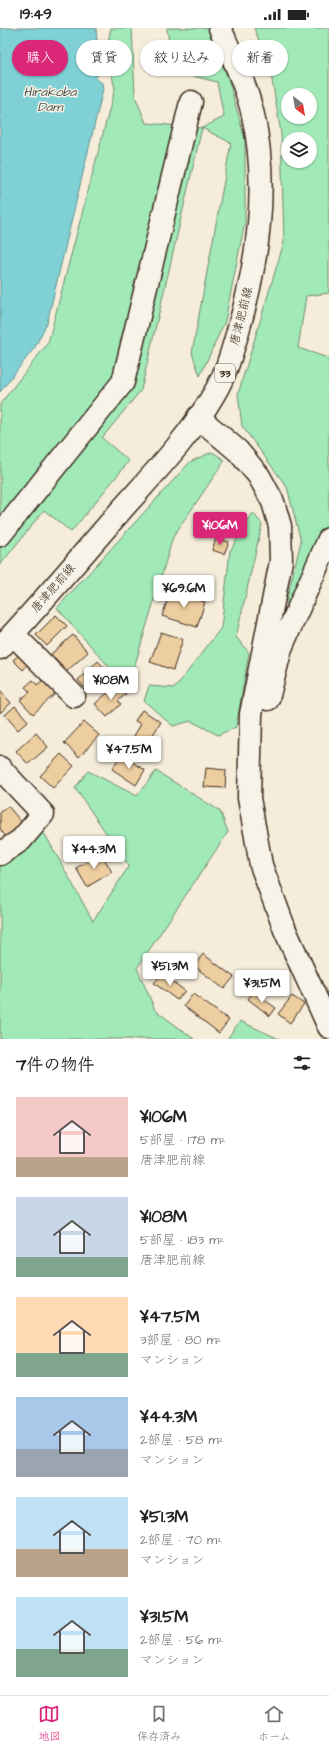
<!DOCTYPE html>
<html lang="ja">
<meta charset="utf-8">
<style>
body{margin:0;font-family:"Architects Daughter","Klee One",sans-serif;background:#f6f6f6;color:#222;height:100vh;display:flex;flex-direction:column;font-size:15px;white-space:nowrap}
*{box-sizing:border-box;margin:0}
p{font-size:13px;color:#767676}
.icon{flex:none;width:22px;height:22px;fill:none;stroke:currentColor;stroke-width:2;stroke-linecap:round;stroke-linejoin:round}
.map{position:relative;height:1011px;overflow:hidden}
.sheet{display:flex;flex-direction:column;background:#fff;flex:1}
.sheet>*{flex:none}
.guide{position:absolute;left:12px;top:12px;width:305px;height:36px;display:flex;gap:8px}
.needle{width:26px;rotate:149deg}
.controls{position:absolute;left:281px;top:60px;display:grid;gap:8px}
.controls a{display:grid;place-items:center;width:36px;height:36px;border-radius:50%;background:#fff;box-shadow:0 1px 3px #0004;font-size:20px}
.price{position:absolute;translate:-50% -34px;padding:0 9px;border-radius:4px;background:#fff;color:#222;font-size:13px;line-height:26px;filter:drop-shadow(0 1px 2px #0008)}
.price::after{content:'';position:absolute;left:50%;top:24px;width:12px;height:9px;margin-left:-6px;background:inherit;clip-path:polygon(0 0,100% 0,50% 100%)}
.price.on{background:#db2777;color:#fff}
ul{padding:0;list-style:none}
li{display:flex;align-items:center;gap:12px;height:100px;padding:0 16px}
li span{display:grid;place-items:center;flex:none;width:112px;height:80px;border-radius:0px;color:#555}
li>.icon{margin-inline-start:auto}
span .icon{width:48px;height:48px;fill:#fffc;stroke-width:1}
li b{font-size:17px}
h2{display:flex;justify-content:space-between;align-items:center;height:48px;padding:0 16px;font-size:17px}
.tag{padding:0 14px;border-radius:18px;background:#fff;box-shadow:0 1px 3px #0004;font-size:14px;line-height:36px}
.tag.on{background:#db2777;color:#fff}
.status{display:flex;justify-content:space-between;align-items:center;height:28px;padding:0 20px;background:#fff;direction:ltr}
.status svg{height:11px;fill:currentColor}
.dock{display:flex;justify-content:space-around;align-items:center;height:56px;border-top:1px solid #e0e0e0;background:#fff;font-size:11px;color:#767676}
.dock a{display:grid;justify-items:center;gap:2px}
.dock .on{color:#db2777}
.map>svg:first-child{display:block}
.green{fill:#a1eab8;stroke:#6e8a6b;fill-rule:evenodd}
.water{fill:#7fd1d6;stroke:#648e8c}
.building{fill:#edcea0;stroke:#3b2a1e}
.lines{fill:none;stroke-linecap:round;stroke-linejoin:round}
.minor-casing{stroke:#3b2a1e;stroke-width:25}
.major-casing{stroke:#3b2a1e;stroke-width:25}
.minor{stroke:#f7f3e8;stroke-width:22}
.major{stroke:#f7f3e8;stroke-width:22}
.labels{text-anchor:middle;stroke-width:3;stroke-linejoin:round;paint-order:stroke}
.shield{fill:#f7f3e8;stroke:#73665b;stroke-width:1}
.shield-label{font-size:11px;font-weight:bold;fill:#3b2a1e}
.street-label{font-size:12px;fill:#3b2a1e;stroke:#f7f3e8}
.water-label{font-size:13px;font-style:italic;fill:#4c544c;stroke:#f7f3e8}
</style>
<div class="status"><b>19:49</b><svg viewBox="0 0 49 12"><path d="M0 12V9h3v3zM5 12V6h3v6zM10 12V3h3v9zM15 12V0h3v12zM26 1h20v11H26zM47 4h2v5h-2z"/></svg></div>
<div class="map">
<svg width="329" height="1011" viewBox="0 0 329 1011">
<rect width="100%" height="100%" fill="#f5ecda"/>
<filter id="ink" filterUnits="userSpaceOnUse"><feTurbulence type="fractalNoise" baseFrequency=".025" numOctaves="2"/><feDisplacementMap in="SourceGraphic" scale="8" xChannelSelector="R" yChannelSelector="G"/><feConvolveMatrix kernelMatrix="1 2 1 2 8 2 1 2 1" color-interpolation-filters="sRGB"/></filter>
<g filter="url(#ink)">
<path class="green" d="M111,0H132L135,68L146,95L202,100L224,89L217,54L173,43L167,0H208L228,50L245,111V194L225,293L200,348L192,325L231,115L202,100L141,362L102,410L129,433L71,504L44,482L0,537V376L48,315L115,60L106,24Z
M254,0H329V265L306,268L298,320L328,330L329,329V491L296,588L286,574L301,513L287,459L242,398L238,366L284,214L281,105L270,40ZM288,67H310V89H288ZM288,111H310V133H288Z
M212,424L225,432L173,509L128,660L57,580L190,434Z
M253,485L262,496L236,609L249,625L236,699L218,707L191,693L173,698L144,673L149,658L175,660L221,600L230,523Z
M88,743L137,768L156,743L220,783L228,804L137,940L155,982L194,1011H0V838L22,823L42,801L93,893L129,838L75,760Z
M240,993L279,1011H227Z"/>
<path class="water" d="M0,0H96L98,28L103,40L95,50L102,55L103,61L47,295L35,319L0,364Z"/>
<path class="building" d="M216,510L229,514L224,526L212,522Z
M171,562L205,574L197,599L162,588Z
M56,587L67,598L47,618L36,607Z
M161,604L183,611L173,642L150,634Z
M73,607L88,624L66,644L51,626Z
M19,627L28,636L23,642L13,632Z
M98,633L109,645L88,663L78,652Z
M33,652L37,657L43,652L56,665L33,686L20,672L30,664L25,659Z
M117,656L126,666L118,673L121,676L107,689L95,676Z
M0,662L11,675L0,685Z
M15,678L28,693L18,702L5,687Z
M142,682L161,694L147,716L134,708L141,696L135,693Z
M84,694L99,707L79,729L64,715Z
M36,705L48,719L28,736L16,723Z
M61,726L74,738L53,760L40,748Z
M121,727L145,742L136,757L112,741Z
M206,740L226,742L225,760L204,759Z
M8,778L22,795L6,809L0,801V785Z
M101,825L112,844L87,859L76,840Z
M203,926L234,949L224,961L194,938Z
M162,946L185,963L177,972L154,955Z
M253,964L276,980L270,988L248,971Z
M193,966L229,992L219,1005L184,978Z
M292,968L304,976L290,995L278,986Z"/>
<g class="lines">
<defs>
<path id="minor" d="M198,389L238,423L259,448L273,474L280,498L281,533L251,686L249,770L261,837L285,902L329,999
M0,507L123,354L191,74
M13,606L74,668
M268,671L281,620L329,511
M0,740L43,786L21,812L0,826"/>
<path id="major" d="M0,620C42,575 82,527 123,480C155,444 190,408 214,366C226,346 232,324 238,303C258,234 269,158 253,87C246,57 232,28 220,0"/>
</defs>
<use href="#minor" class="minor-casing"/>
<use href="#major" class="major-casing"/>
<use href="#minor" class="minor"/>
<use href="#major" class="major"/>
</g>
</g>
<g class="labels">
<rect class="shield" x="215" y="336" width="20" height="18" rx="3"/>
<g class="shield-label">
<text x="225" y="349">33</text>
</g>
<g class="street-label">
<text transform="translate(241 288) rotate(-76)" y="4">唐津肥前線</text>
<text transform="translate(53 560) rotate(-49)" y="4">唐津肥前線</text>
</g>
<g class="water-label">
<text x="50" y="68">Hirakoba<tspan x="50" dy="15">Dam</tspan></text>
</g>
</g>
</svg>
<div class="controls">
<a><svg class="needle" viewBox="-14 -14 28 28"><path d="M0-13l5 13h-10z" fill="#e53935"/><path d="M0 13l5-13h-10z" fill="#767676"/></svg></a>
<a><svg class="icon" aria-label="layers" viewBox="0 0 24 24"><path d="M12 4l9 5-9 5-9-5zM3 14l9 5 9-5"/></svg></a>
</div>
<b class="price on" style="left:220px;top:518px">¥106M</b>
<b class="price" style="left:184px;top:581px">¥69.6M</b>
<b class="price" style="left:111px;top:673px">¥108M</b>
<b class="price" style="left:129px;top:742px">¥47.5M</b>
<b class="price" style="left:94px;top:842px">¥44.3M</b>
<b class="price" style="left:170px;top:959px">¥51.3M</b>
<b class="price" style="left:262px;top:976px">¥31.5M</b>
<div class="guide">
<a class="tag on">購入</a>
<a class="tag">賃貸</a>
<a class="tag">絞り込み</a>
<a class="tag">新着</a>
</div>
</div>
<section class="sheet">
<h2>7件の物件<svg class="icon" aria-label="filters" viewBox="0 0 24 24"><path d="M4 7h16M4 17h16"/><circle cx="9" cy="7" r="2"/><circle cx="15" cy="17" r="2"/></svg></h2>
<ul>
<li><span style="background:linear-gradient(#f6c9c9 75%,#b9a48a 0)"><svg class="icon" aria-label="home" viewBox="0 0 24 24"><path d="M3 11l9-7 9 7M6 9v11h12V9"/></svg></span><div><b>¥106M</b><p>5部屋 · 178 m²</p><p>唐津肥前線</p></div></li>
<li><span style="background:linear-gradient(#c9d6e8 75%,#7fa58c 0)"><svg class="icon" aria-label="home" viewBox="0 0 24 24"><path d="M3 11l9-7 9 7M6 9v11h12V9"/></svg></span><div><b>¥108M</b><p>5部屋 · 183 m²</p><p>唐津肥前線</p></div></li>
<li><span style="background:linear-gradient(#ffd9b3 70%,#7fa58c 0)"><svg class="icon" aria-label="home" viewBox="0 0 24 24"><path d="M3 11l9-7 9 7M6 9v11h12V9"/></svg></span><div><b>¥47.5M</b><p>3部屋 · 80 m²</p><p>マンション</p></div></li>
<li><span style="background:linear-gradient(#a9c7e8 65%,#9aa5b1 0)"><svg class="icon" aria-label="home" viewBox="0 0 24 24"><path d="M3 11l9-7 9 7M6 9v11h12V9"/></svg></span><div><b>¥44.3M</b><p>2部屋 · 58 m²</p><p>マンション</p></div></li>
<li><span style="background:linear-gradient(#bfe0f5 65%,#b9a48a 0)"><svg class="icon" aria-label="home" viewBox="0 0 24 24"><path d="M3 11l9-7 9 7M6 9v11h12V9"/></svg></span><div><b>¥51.3M</b><p>2部屋 · 70 m²</p><p>マンション</p></div></li>
<li><span style="background:linear-gradient(#bfe0f5 65%,#7fa58c 0)"><svg class="icon" aria-label="home" viewBox="0 0 24 24"><path d="M3 11l9-7 9 7M6 9v11h12V9"/></svg></span><div><b>¥31.5M</b><p>2部屋 · 56 m²</p><p>マンション</p></div></li>
</ul>
</section>
<nav class="dock">
<a class="on"><svg class="icon" aria-label="map" viewBox="0 0 24 24"><path d="M3 6l6-2 6 2 6-2v14l-6 2-6-2-6 2zM9 4v14M15 6v14"/></svg>地図</a>
<a><svg class="icon" aria-label="saved" viewBox="0 0 24 24"><path d="M7 4h10v16l-5-4-5 4z"/></svg>保存済み</a>
<a><svg class="icon" aria-label="home" viewBox="0 0 24 24"><path d="M3 11l9-7 9 7M6 9v11h12V9"/></svg>ホーム</a>
</nav>
